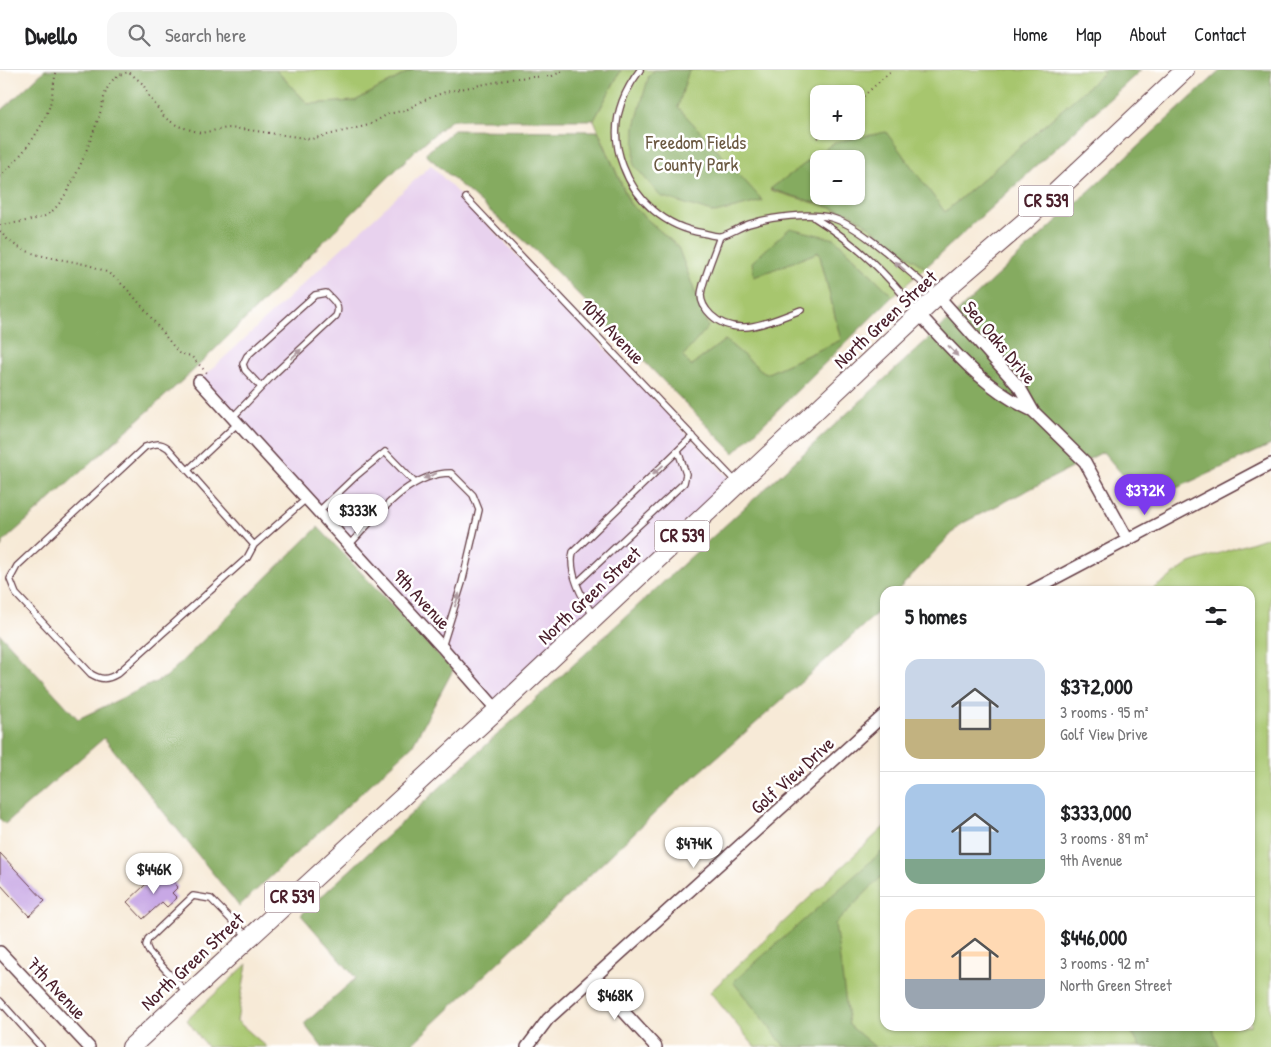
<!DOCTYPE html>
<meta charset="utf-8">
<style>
body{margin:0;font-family:"Patrick Hand",sans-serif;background:#f6f6f6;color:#202124;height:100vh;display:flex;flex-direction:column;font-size:19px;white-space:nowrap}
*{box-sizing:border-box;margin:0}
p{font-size:16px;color:#757577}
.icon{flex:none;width:28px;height:28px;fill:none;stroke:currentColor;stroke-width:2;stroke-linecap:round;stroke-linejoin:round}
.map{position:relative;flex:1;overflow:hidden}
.sheet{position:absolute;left:880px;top:516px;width:375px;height:445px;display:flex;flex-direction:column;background:#fff;border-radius:15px;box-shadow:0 1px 4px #0004}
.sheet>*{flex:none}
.tools{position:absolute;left:810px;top:15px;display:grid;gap:10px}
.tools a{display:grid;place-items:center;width:55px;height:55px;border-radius:10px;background:#fff;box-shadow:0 1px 4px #0004;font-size:25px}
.price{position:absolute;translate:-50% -42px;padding:0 11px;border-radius:18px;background:#fff;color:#222;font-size:16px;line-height:32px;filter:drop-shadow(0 1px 2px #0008)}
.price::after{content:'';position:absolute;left:50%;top:30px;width:15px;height:11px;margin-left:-8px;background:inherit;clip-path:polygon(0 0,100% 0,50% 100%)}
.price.selected{background:#7c3aed;color:#fff}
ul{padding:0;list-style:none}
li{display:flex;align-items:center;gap:15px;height:125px;padding:0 25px}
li+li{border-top:1px solid #e0e0e0}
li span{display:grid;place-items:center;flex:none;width:140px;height:100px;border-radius:15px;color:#555}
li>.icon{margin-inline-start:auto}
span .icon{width:60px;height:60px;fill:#fffc;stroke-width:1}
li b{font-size:21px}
h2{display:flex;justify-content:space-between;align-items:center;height:60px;padding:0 25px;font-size:21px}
header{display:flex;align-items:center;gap:30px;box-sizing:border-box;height:70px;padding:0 25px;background:#fff;border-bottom:1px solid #e0e0e0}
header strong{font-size:24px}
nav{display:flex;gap:28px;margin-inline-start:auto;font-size:18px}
.search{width:350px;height:45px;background:#f6f6f6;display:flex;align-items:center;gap:12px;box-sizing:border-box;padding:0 18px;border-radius:15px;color:#757577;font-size:19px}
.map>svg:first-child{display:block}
.built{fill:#e8d2ee}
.green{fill:#a7c66e;stroke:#78724c;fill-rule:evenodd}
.forest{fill:#85ab61;stroke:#686546;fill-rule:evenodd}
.building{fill:#c8a8e5}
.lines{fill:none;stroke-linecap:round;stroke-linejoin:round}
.service-casing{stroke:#643d45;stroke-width:8}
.minor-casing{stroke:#643d45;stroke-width:14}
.primary-casing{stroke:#643d45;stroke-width:20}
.path{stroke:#643d45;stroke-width:2;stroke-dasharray:1 4;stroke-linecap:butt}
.service{stroke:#fff;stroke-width:5.5}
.minor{stroke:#fff;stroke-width:11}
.primary{stroke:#fff;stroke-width:18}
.oneway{fill:#ae9aa0}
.labels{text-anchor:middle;stroke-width:5;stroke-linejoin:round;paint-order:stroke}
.shield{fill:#fff;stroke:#80626b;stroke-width:1}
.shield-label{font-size:18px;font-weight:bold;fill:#4a1f2b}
.park-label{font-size:19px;fill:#6b5942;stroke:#fff}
.street-label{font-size:19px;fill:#4a1f2b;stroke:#fff}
</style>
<header>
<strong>Dwello</strong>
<div class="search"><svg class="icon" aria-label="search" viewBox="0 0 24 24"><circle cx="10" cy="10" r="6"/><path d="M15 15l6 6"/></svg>Search here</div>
<nav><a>Home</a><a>Map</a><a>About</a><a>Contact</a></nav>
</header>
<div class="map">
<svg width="1271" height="977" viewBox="0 0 1271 977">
<rect width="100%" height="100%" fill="#fff"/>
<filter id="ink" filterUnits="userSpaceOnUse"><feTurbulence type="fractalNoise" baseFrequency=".02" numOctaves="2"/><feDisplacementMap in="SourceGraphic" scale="10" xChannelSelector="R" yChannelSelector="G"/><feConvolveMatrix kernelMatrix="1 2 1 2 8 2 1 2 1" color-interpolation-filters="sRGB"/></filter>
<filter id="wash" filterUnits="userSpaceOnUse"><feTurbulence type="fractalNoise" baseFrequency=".0096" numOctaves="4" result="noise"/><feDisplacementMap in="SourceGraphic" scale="20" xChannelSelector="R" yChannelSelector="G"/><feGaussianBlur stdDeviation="1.12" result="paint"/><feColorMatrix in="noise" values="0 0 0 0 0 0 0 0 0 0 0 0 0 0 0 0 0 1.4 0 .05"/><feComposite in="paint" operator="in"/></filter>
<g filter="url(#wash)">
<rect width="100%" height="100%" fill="#f7ead7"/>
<path class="built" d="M431,95L736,416L497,640L199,311Z"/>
<path class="green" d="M276,0H412L355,31L308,34Z
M621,0H1102L1105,3L945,142L835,72L770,120L852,144L925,198L893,226L835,169L754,206L819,182L841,270L766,304L725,270L691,296L683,286L678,177L630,134L594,50ZM819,24H856V61H819Z
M1271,466V977H755L710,922L885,756V956H1250V521H1150L1190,493Z
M247,894L237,951L267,977H207L187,950Z"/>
<path class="forest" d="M45,0H276L308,34L355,31L412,0H621L594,50H451L418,78L195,299L4,471L0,479V42Z
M655,0H692L688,3L678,37L763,131L715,143L660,126L634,95L635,56L649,5Z
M1102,0H1141L925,198L852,144L770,119L835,72L886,62L945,142L1104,3ZM819,89H856V126H819Z
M1221,0H1271V375L1146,432L1103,382L961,454L897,521H885V534L875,545L764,646L676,723L409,977H322L304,954L356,908L301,845Z
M454,60L598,61L630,134L678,177L708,257L683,286L691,296L725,270L766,304L841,270L819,182L754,207L752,192L790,158L835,169L893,226L734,383L537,182L425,84Z
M318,457L453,600L412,676L239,836L104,668L5,754L0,749V564L78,649L166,607Z
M885,779V803L835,854L849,955L875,977H785L733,912Z
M1128,956H1212L1219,977H1140Z"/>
<g id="blocks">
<path class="building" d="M0,783L45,831L29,846L0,814Z
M162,799L178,817L172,823L177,828L167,837L162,832L143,849L127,832Z"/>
</g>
</g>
<g filter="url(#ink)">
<use href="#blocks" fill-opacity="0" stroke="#643d45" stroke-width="1"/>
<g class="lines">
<defs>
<path id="service" d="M640,0C618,29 609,60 623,96C636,131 665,157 703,163C708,164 716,167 721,166C731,163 740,157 749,154C771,147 810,142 832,148C862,156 910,204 936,224
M466,128L737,413
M815,148C857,174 888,205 918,243
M720,166C715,182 702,211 701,225C701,233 706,240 711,245C737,270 773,250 801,240
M232,348L273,305L336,246C341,236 334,231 326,223L315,225L247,286L243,294L245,300L261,317
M188,400L237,354
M318,442L356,406L385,382L415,413
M254,475L168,378C160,372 154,374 145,377L17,496L10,509L16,524L91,604C101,610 107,610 117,604L247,488L254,475L306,429
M349,475C377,446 408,403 451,403L473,425L479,440L462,513L442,577
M577,513L684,413L686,404L678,381
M593,545C582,528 568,503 573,482L693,366
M186,922L149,882L146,875L148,869L193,826L211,829L247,866
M0,931L41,977"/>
<path id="minor" d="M938,226L1020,318L1033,341L1085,392L1128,470
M920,245C956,284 984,318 1033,341
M199,311L442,577L497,640
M1031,521L1271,394
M0,882L89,977
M593,908L656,977
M527,977L548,949L885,644"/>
<path id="primary" d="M131,977L497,640L938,226L1024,152L1185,0"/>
</defs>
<use href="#service" class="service-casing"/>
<use href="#minor" class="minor-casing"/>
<use href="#primary" class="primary-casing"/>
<path class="path" d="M856,33L892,0
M818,68L825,61
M0,107C20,87 39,65 49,38C53,25 53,12 57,0
M0,155C14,153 32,151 45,146C68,136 90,71 99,47C103,34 104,17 115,8C118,5 124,3 129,2L143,14L148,25L165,48L178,56L201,63L227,58L242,59L311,69L369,55L388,44L406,40L422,31L445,22L516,8L552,6L565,0
M0,161C25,195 74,184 108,203C131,217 160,261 179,283L191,286L207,303"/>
<use href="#service" class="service"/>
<use href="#minor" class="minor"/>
<use href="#primary" class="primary"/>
</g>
<defs><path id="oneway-solid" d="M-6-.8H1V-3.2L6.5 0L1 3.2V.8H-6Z" transform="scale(1.25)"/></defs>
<g class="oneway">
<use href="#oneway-solid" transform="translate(900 196) rotate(-139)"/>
<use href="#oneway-solid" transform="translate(953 281) rotate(48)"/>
<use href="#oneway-solid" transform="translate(296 284) rotate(-43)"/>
<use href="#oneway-solid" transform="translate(658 400) rotate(137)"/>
<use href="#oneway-solid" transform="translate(430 406) rotate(158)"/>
<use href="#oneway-solid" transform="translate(457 530) rotate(-72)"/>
</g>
</g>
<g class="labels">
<g class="shield">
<rect x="1018.5" y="115.5" width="55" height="31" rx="4"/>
<rect x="654.5" y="450.5" width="55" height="31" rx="4"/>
<rect x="264.5" y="811.5" width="55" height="31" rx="4"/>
</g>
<g class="shield-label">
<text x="1046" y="137">CR 539</text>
<text x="682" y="472">CR 539</text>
<text x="292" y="833">CR 539</text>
</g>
<g class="park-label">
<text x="696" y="79">Freedom Fields<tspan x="696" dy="22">County Park</tspan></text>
</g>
<g class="street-label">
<text transform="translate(885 249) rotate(-43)" y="7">North Green Street</text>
<text transform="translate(613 261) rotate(46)" y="7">10th Avenue</text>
<text transform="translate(1000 272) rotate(50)" y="7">Sea Oaks Drive</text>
<text transform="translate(589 525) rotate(-43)" y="7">North Green Street</text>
<text transform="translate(422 529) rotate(47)" y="7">9th Avenue</text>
<text transform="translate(792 705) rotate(-42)" y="7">Golf View Drive</text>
<text transform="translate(192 891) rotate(-43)" y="7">North Green Street</text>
<text transform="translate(57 918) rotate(47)" y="7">7th Avenue</text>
</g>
</g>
</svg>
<div class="tools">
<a>+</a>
<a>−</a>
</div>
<b class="price selected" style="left:1145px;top:446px">$372K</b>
<b class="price" style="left:358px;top:466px">$333K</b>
<b class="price" style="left:694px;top:799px">$474K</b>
<b class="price" style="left:154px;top:825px">$446K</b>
<b class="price" style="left:615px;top:951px">$468K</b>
<section class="sheet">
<h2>5 homes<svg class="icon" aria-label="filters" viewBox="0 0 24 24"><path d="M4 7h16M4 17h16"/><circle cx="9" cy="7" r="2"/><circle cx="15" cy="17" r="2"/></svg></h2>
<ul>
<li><span style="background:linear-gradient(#c9d6e8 60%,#c2b280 0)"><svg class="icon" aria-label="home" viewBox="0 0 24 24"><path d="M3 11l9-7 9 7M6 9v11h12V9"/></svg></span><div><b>$372,000</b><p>3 rooms · 95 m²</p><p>Golf View Drive</p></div></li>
<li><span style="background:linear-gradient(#a9c7e8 75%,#7fa58c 0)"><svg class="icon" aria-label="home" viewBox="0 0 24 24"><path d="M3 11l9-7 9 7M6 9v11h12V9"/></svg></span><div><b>$333,000</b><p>3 rooms · 89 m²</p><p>9th Avenue</p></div></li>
<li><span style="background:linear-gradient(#ffd9b3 70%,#9aa5b1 0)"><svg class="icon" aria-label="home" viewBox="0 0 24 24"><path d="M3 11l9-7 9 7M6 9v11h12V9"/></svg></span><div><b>$446,000</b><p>3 rooms · 92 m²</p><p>North Green Street</p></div></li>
</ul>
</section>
</div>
